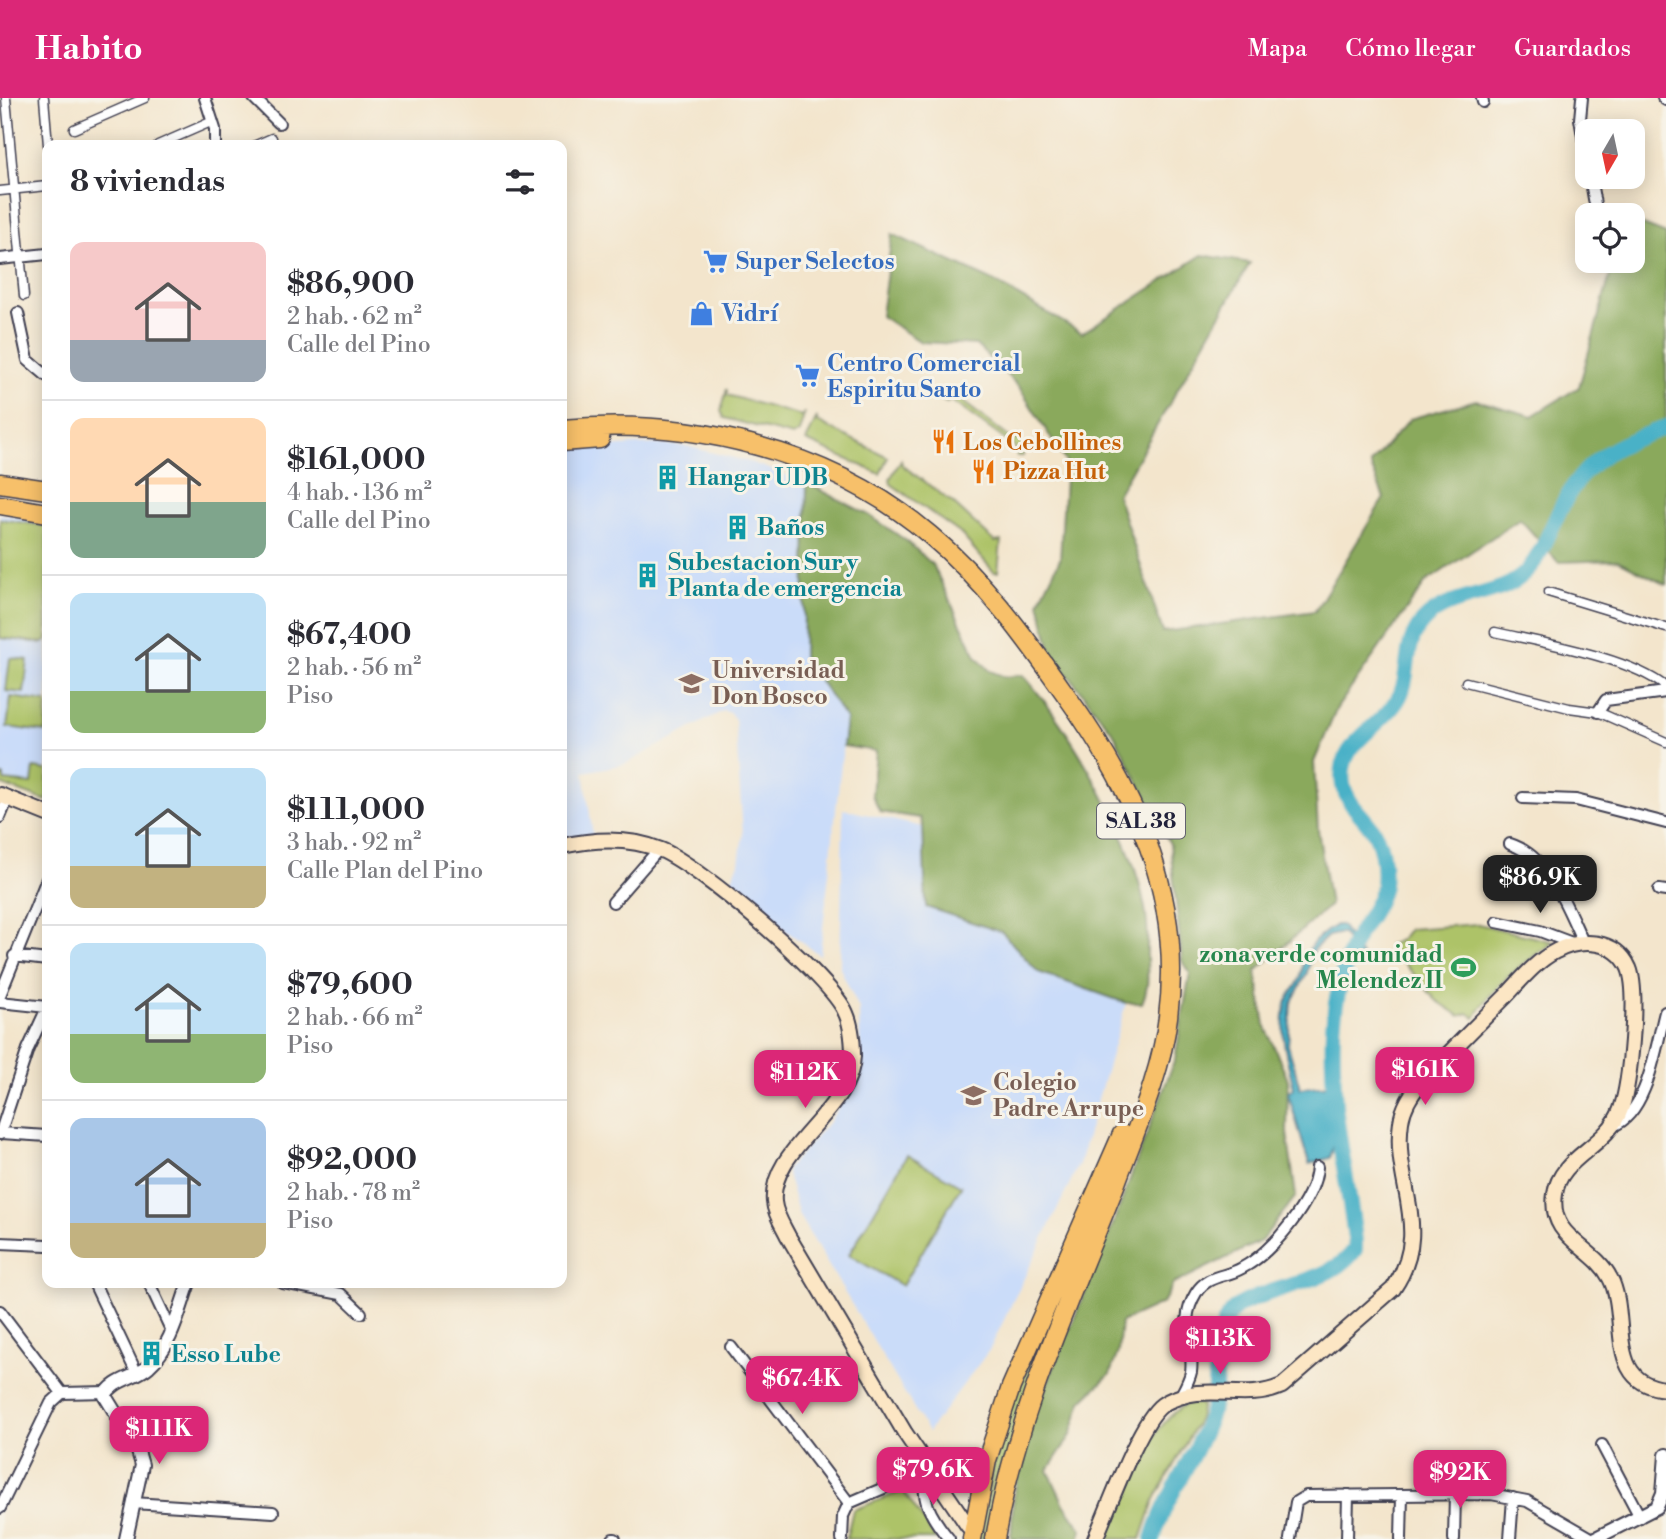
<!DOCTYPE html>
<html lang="es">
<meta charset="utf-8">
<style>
body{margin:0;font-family:"Libre Bodoni",serif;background:#f7f7f7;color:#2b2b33;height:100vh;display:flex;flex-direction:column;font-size:26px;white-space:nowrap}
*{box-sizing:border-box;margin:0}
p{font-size:23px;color:#7c7c81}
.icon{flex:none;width:38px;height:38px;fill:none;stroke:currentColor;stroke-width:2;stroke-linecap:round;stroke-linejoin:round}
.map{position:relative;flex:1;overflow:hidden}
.details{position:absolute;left:42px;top:42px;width:525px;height:1148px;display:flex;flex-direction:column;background:#fff;border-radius:14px;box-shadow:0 4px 18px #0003}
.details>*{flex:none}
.needle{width:46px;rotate:189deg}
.tools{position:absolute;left:1575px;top:21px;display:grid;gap:14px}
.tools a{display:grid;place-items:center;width:70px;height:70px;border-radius:14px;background:#fff;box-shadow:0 4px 18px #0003;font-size:35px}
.price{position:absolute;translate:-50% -60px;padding:0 16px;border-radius:14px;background:#db2777;color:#fff;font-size:23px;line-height:46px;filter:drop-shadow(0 2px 4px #0008)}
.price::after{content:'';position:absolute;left:50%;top:42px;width:21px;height:16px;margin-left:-10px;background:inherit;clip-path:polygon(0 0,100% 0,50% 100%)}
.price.active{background:#222;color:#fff}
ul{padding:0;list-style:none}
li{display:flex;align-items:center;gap:21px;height:175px;padding:0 28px}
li+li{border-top:2px solid #e1e1e2}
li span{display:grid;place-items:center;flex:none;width:196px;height:140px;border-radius:14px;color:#555}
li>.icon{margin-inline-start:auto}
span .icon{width:84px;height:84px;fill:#fffc;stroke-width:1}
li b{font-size:30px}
h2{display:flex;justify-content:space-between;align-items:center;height:84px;padding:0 28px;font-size:30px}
header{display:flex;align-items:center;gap:42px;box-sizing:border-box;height:98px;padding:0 35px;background:#db2777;color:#fff}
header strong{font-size:33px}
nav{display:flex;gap:38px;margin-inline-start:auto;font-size:24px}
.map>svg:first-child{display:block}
.built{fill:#cadcf9}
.green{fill:#adc368;stroke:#687252;stroke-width:2}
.forest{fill:#8aa95c;stroke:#56664c;stroke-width:2}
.water{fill:#48b1c7;stroke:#356a81;stroke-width:2}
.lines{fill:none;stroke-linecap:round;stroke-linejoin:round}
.river{stroke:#48b1c7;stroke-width:16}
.pedestrian-casing{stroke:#413f51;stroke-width:11}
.minor-casing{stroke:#413f51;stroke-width:14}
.tertiary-casing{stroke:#413f51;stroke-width:16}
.secondary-casing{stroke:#413f51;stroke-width:18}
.trunk-casing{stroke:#413f51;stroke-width:21}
.pedestrian{stroke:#fff;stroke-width:8}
.minor{stroke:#fff;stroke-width:10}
.tertiary{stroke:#fff;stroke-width:12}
.secondary{stroke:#fce6c4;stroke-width:14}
.trunk{stroke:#f7c06b;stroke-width:18}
.labels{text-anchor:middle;stroke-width:6;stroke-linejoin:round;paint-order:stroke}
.shield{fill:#f7f3e8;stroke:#62616f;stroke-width:2}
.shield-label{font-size:21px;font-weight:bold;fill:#22223b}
.shop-label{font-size:23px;font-weight:bold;fill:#366cbe;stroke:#f7f3e8;text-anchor:start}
.food-label{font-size:23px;font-weight:bold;fill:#c56008;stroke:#f7f3e8;text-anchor:start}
.culture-label{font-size:23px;font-weight:bold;fill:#0d838f;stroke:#f7f3e8;text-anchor:start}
.education-label{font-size:23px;font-weight:bold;fill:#785e54;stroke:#f7f3e8;text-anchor:start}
.leisure-label{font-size:23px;font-weight:bold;fill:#27864d;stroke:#f7f3e8;text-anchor:end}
</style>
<header>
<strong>Habito</strong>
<nav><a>Mapa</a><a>Cómo llegar</a><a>Guardados</a></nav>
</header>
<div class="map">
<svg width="1666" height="1441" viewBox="0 0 1666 1441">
<rect width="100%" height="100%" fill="#f7f3e8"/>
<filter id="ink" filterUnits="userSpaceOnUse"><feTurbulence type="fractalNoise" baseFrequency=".0143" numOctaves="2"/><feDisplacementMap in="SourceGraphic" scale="14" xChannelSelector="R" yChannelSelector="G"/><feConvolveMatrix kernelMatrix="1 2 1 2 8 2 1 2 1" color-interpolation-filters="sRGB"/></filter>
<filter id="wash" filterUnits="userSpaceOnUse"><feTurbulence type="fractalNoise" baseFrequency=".00686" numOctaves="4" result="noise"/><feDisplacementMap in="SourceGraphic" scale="28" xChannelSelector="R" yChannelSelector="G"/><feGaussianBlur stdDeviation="1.57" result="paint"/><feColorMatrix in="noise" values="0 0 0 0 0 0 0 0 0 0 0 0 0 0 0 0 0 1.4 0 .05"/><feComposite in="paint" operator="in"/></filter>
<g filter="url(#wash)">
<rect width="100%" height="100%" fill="#f3e5cc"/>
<path class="built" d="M655,346L686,348L750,364L807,385L803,558L846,621L820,857L727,791L739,765L743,736L735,621L728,614L723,613L625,666L584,674L593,738L562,750V351Z
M0,416L47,421V703L0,686Z
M843,711L923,729L926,809L1002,834L1038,874L1126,905L1079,1066L990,1251L928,1334L799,1118L786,1072L830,1023L861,971L859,911L840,870Z"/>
<path class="green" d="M727,291V297L802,318L805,314L799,334L793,338L724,320L721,313Z
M948,294L964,298L962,303L1014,343L1018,338L1023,348V358H1017L1015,349L950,302L947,305L941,302Z
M817,319V324L888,359L880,376L806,343Z
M901,362L902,367L953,405L995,444L1001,443L998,474H994L961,436L891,386L890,381Z
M0,421L47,428V542L44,545L0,540Z
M10,560L28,562L24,595L6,593Z
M11,599L47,604L46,634L7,629Z
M34,670L47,672V703L0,686V678H4V683L32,686Z
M1478,826L1554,844C1525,864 1491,888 1475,920L1468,915L1460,918L1436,902L1388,847L1400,842L1409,831Z
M907,1057L961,1088L902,1188L849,1157Z
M1071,1168L989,1441H977L1001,1332Z
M1186,1306H1202L1199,1321L1154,1403L1141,1441H1101C1122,1400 1147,1329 1186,1306Z
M903,1393L936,1441H846L853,1412Z"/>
<path class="forest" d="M1633,123L1666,136V487L1617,462L1558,464L1520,421L1426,484L1337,610L1314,664L1318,732L1330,807L1256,873L1265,927L1288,982L1287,1035L1296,1098L1261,1143L1173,1186L1163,1205L1121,1224L1118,1254L1110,1276L1082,1303L1071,1337L1048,1372L1064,1406L1082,1432L1079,1441H1011L1013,1405L1022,1346L1107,1142L1175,961L1190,875L1182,863L1170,746L1114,636L1052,556L1039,504L1060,461L1066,364L1019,289L976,247L921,244L881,218L892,136L991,182L1082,235L1202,157L1250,165L1117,397L1163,534L1315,513L1384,400L1370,366L1410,321L1476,302L1532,318L1579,289L1614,163H1633Z
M807,385L869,417L908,444L933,467L976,558L990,573L1005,579L1023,577C1073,634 1140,750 1147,825C1148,836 1147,847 1147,858C1147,876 1150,888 1142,905H1126L1038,874L1002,834L926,809L923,729L920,720L880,714L872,697L876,653L843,648L846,621L803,558Z"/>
<path class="water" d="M1336,827H1341L1362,859L1360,861L1342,835L1328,838L1314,851L1306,877L1291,905L1288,947L1300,990L1330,987L1335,1044L1330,1060L1309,1066L1288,995L1294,990C1287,961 1279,937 1286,906C1289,895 1299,888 1301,877C1306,850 1312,842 1336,827Z"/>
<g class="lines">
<path class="river" d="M1153,1441C1166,1396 1197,1358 1211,1314C1220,1283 1211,1227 1237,1209C1266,1189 1337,1183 1355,1151C1358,1144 1336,1027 1335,1007C1331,946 1329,907 1352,849C1360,829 1380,808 1383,787C1385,768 1382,742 1369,727C1359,714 1347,704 1343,687C1336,645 1378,632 1397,603C1411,582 1403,553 1418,530C1444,492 1499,504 1527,473C1542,456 1550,432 1560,412C1585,359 1615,348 1666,329"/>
</g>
</g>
<g filter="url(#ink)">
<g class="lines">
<defs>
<path id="pedestrian" d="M6,0L24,198
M44,0L48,47
M74,31L145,0
M158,47L213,23
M256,47L272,40
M0,93L47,88
M1548,494L1666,530
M1495,534C1543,545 1629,559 1666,589
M1466,584L1569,610L1598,614L1666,644"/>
<path id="minor" d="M205,0L215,31V47
M254,0L279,25
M1482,0L1483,4
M1582,0L1580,21L1587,61
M1663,0L1666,2
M1590,79L1597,117
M0,161L47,156
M18,215L28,262L47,278
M1598,614L1606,602L1666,594
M1523,700L1576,702L1666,725
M0,719L8,700
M1510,746C1549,758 1567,810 1583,844
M1659,792L1666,793
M613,804L659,751
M1497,824L1540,833L1572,845
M14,858L47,862
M0,897L47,781
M0,904L47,909
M1613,1028C1648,1015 1656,947 1665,914
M1,1035L47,1038
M0,1036L28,951L47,910
M0,1145L47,1147
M94,1185L137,1276
M149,1185L172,1234
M283,1185L341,1196L361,1215
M0,1213L62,1295
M731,1249L849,1405
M1180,1299C1184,1291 1189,1283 1191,1274C1195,1245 1177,1226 1196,1195C1208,1176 1225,1180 1242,1170C1272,1155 1315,1102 1317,1069
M1602,1347L1640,1419
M928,1371C918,1399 931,1419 949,1441
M133,1405L273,1414
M0,1410L51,1305L62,1295L107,1294
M613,1441H615
M842,1441L843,1418L849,1405L928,1371
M1290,1441L1296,1404L1306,1398L1491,1396L1527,1403L1593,1441
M1347,1441L1348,1397
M1401,1441L1402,1397
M1454,1441L1455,1396
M1510,1441L1513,1400"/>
<path id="tertiary" d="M126,1441L142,1367L137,1350L105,1298C113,1281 136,1280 149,1268C172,1248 179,1212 189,1185
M1594,1441L1657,1409L1663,1395L1666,1357"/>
<path id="secondary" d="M0,697L47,716
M562,748C594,741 630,739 661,752C700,768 824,874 844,911C851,924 853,943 853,958C852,1013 769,1050 774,1104C775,1116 783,1128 788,1138L905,1335L968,1428
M1095,1441C1108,1412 1139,1324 1162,1307C1170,1301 1187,1296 1197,1295C1227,1292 1253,1301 1282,1288L1393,1191C1434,1132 1392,1084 1401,1024C1403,1009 1411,997 1420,985C1448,956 1476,928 1505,899C1520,883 1536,863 1556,853C1580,840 1616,841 1629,870C1639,894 1630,986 1621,1011C1607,1050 1560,1058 1555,1096C1548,1141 1593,1147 1610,1180C1630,1217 1604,1286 1666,1291"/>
<path id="trunk" d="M562,331C690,319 830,352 930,437C984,482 1026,540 1066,597C1135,693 1184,799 1168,919C1161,977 1136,1031 1116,1085C1070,1202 1016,1316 995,1441
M562,344L600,341
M0,385L47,392
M0,407L47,415
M972,1441L987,1362L1011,1289L1122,1036"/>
</defs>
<use href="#pedestrian" class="pedestrian-casing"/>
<use href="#minor" class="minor-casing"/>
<use href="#tertiary" class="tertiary-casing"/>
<use href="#secondary" class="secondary-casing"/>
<use href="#trunk" class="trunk-casing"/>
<use href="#pedestrian" class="pedestrian"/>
<use href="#minor" class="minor"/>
<use href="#tertiary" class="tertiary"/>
<use href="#secondary" class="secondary"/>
<use href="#trunk" class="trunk"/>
</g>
</g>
<defs>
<symbol id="supermarket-bare" viewBox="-9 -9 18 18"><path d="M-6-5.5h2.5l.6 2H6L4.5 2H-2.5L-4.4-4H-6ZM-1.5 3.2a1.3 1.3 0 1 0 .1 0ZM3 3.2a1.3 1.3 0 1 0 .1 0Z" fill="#3f7fe0" stroke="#f7f3e8" stroke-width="2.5" paint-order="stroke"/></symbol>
<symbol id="shop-bare" viewBox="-9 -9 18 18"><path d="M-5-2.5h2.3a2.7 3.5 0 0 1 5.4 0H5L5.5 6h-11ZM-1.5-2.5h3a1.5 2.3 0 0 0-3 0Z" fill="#3f7fe0" stroke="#f7f3e8" stroke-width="2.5" paint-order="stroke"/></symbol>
<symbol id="restaurant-bare" viewBox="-9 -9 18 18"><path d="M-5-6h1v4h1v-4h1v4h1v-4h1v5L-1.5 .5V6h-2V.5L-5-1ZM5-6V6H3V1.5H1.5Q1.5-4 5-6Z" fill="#e8710a" stroke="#f7f3e8" stroke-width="2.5" paint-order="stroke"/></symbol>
<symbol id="building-bare" viewBox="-9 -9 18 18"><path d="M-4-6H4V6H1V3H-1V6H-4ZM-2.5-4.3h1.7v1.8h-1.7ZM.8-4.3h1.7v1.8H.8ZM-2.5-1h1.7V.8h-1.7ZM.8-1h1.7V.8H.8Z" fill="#0f9aa8" stroke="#f7f3e8" stroke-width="2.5" paint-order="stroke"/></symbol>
<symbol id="university-bare" viewBox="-9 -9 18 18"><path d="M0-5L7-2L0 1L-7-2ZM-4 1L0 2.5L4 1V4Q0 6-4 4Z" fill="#8d6e63" stroke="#f7f3e8" stroke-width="2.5" paint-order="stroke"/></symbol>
<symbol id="stadium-bare" viewBox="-9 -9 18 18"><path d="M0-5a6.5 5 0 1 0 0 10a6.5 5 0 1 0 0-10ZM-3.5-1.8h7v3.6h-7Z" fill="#2e9e5b" stroke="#f7f3e8" stroke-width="2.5" paint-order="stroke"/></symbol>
<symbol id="school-bare" viewBox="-9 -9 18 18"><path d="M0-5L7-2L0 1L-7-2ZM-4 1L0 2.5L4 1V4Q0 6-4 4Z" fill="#8d6e63" stroke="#f7f3e8" stroke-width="2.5" paint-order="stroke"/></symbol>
</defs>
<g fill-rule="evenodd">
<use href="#supermarket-bare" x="698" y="146" width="35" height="35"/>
<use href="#shop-bare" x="684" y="198" width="35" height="35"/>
<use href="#supermarket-bare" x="790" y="260" width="35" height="35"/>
<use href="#restaurant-bare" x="926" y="326" width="35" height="35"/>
<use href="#restaurant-bare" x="966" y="356" width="35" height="35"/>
<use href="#building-bare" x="650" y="362" width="35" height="35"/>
<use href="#building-bare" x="720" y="412" width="35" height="35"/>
<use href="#building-bare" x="630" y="460" width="35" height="35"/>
<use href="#university-bare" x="674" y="568" width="35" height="35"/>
<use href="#stadium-bare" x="1446" y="852" width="35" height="35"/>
<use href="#school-bare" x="956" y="980" width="35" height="35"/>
<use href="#building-bare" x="134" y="1238" width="35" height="35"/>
</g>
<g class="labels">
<rect class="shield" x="1097" y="705.5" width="88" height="35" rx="5"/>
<g class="shield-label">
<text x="1141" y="730">SAL 38</text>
</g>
<g class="shop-label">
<text x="736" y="171">Super Selectos</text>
<text x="722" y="223">Vidrí</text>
<text x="827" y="273">Centro Comercial<tspan x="827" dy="26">Espiritu Santo</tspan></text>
</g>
<g class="food-label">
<text x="963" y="352">Los Cebollines</text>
<text x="1003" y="381">Pizza Hut</text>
</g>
<g class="culture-label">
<text x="688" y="387">Hangar UDB</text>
<text x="757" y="437">Baños</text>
<text x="668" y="472">Subestacion Sur y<tspan x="668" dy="26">Planta de emergencia</tspan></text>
<text x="171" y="1264">Esso Lube</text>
</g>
<g class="education-label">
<text x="712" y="580">Universidad<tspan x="712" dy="26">Don Bosco</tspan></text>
<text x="993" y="992">Colegio<tspan x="993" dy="26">Padre Arrupe</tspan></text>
</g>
<g class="leisure-label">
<text x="1443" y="864">zona verde comunidad<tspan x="1443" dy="26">Melendez II</tspan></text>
</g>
</g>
</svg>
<div class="tools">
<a><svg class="needle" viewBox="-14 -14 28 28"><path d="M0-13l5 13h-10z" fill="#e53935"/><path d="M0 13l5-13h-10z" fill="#7c7c81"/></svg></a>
<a><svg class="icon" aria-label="locate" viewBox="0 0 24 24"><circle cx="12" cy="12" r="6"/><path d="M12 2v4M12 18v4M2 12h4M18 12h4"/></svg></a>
</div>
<b class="price active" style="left:1540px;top:817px">$86.9K</b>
<b class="price" style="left:1425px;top:1009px">$161K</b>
<b class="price" style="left:805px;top:1012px">$112K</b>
<b class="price" style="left:1220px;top:1278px">$113K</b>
<b class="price" style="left:802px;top:1318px">$67.4K</b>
<b class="price" style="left:159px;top:1368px">$111K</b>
<b class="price" style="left:933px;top:1409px">$79.6K</b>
<b class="price" style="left:1460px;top:1412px">$92K</b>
<section class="details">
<h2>8 viviendas<svg class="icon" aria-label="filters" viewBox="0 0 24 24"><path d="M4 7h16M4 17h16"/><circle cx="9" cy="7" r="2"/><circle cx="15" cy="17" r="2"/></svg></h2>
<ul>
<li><span style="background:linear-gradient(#f6c9c9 70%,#9aa5b1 0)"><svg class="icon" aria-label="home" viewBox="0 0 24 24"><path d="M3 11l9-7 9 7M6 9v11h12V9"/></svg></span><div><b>$86,900</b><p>2 hab. · 62 m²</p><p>Calle del Pino</p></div></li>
<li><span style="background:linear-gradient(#ffd9b3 60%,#7fa58c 0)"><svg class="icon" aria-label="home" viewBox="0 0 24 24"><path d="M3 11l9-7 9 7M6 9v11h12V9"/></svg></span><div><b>$161,000</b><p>4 hab. · 136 m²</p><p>Calle del Pino</p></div></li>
<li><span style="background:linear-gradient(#bfe0f5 70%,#8fb573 0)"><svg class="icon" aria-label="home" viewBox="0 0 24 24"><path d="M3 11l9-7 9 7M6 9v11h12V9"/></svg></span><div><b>$67,400</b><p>2 hab. · 56 m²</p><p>Piso</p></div></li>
<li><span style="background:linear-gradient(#bfe0f5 70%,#c2b280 0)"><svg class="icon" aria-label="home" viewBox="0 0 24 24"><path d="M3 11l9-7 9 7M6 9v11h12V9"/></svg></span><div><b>$111,000</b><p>3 hab. · 92 m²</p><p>Calle Plan del Pino</p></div></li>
<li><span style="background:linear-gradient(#bfe0f5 65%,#8fb573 0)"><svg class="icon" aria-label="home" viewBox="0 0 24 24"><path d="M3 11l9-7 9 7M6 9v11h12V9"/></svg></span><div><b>$79,600</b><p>2 hab. · 66 m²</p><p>Piso</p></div></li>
<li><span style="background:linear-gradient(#a9c7e8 75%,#c2b280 0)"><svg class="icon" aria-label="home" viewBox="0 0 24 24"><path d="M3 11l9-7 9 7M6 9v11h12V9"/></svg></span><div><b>$92,000</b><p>2 hab. · 78 m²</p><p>Piso</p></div></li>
</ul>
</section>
</div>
